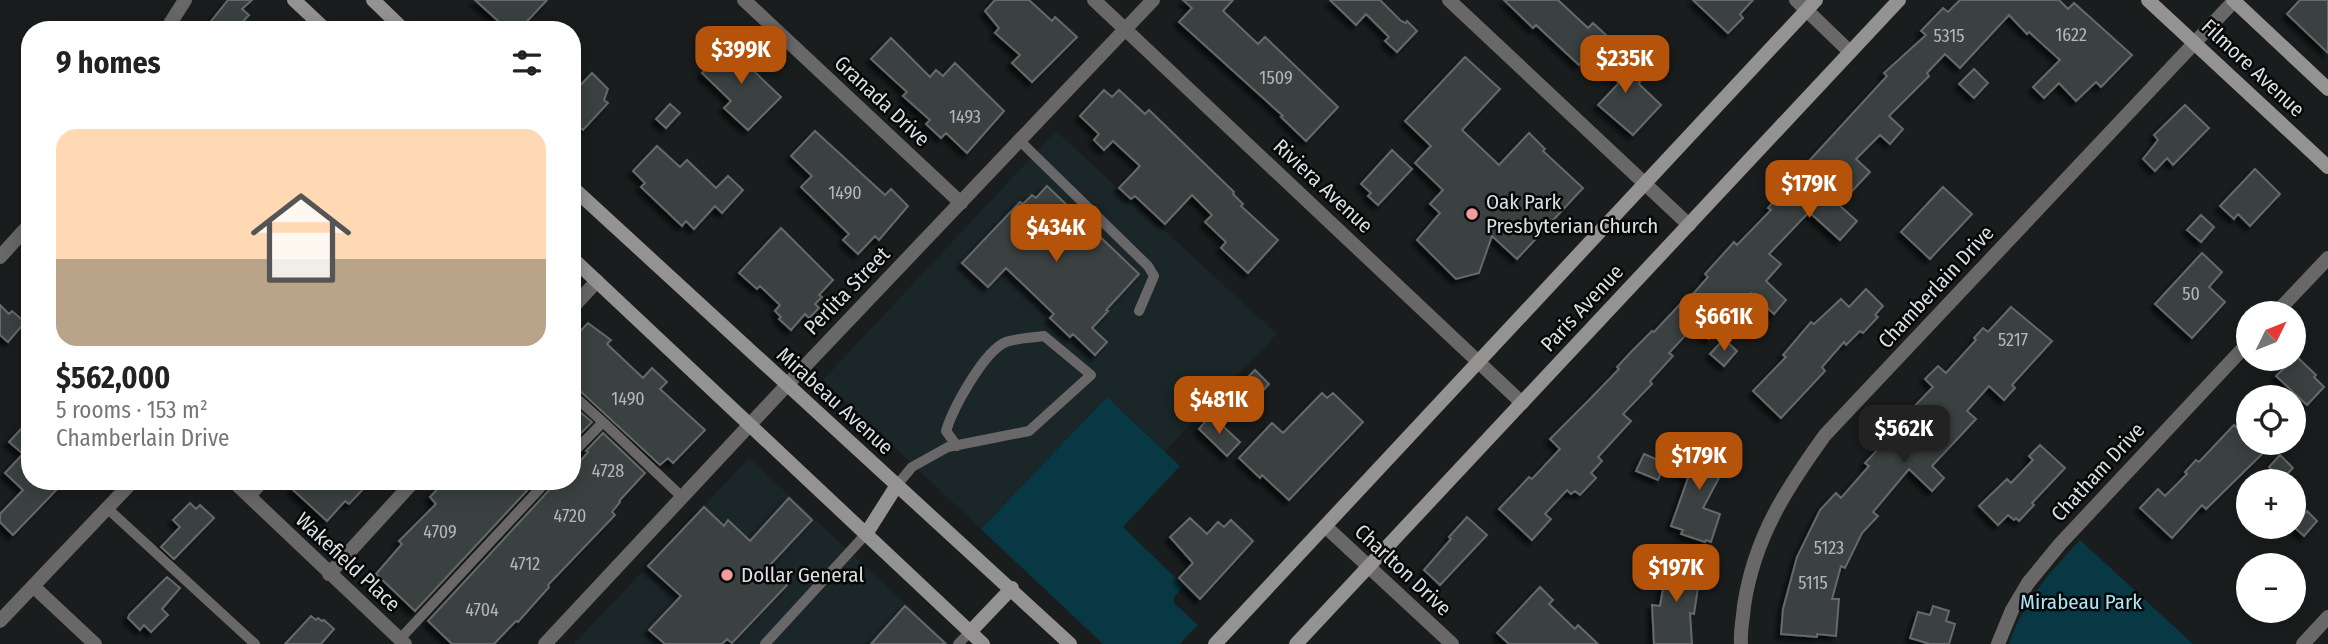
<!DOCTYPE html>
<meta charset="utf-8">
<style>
body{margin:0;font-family:"Fira Sans Condensed",sans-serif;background:#f2f2f2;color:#222;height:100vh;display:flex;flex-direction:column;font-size:26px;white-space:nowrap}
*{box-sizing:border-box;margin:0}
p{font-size:23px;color:#767676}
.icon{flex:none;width:38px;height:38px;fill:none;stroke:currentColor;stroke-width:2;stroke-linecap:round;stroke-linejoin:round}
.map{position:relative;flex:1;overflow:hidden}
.panel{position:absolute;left:21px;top:21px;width:560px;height:469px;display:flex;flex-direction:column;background:#fff;border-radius:28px;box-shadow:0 4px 18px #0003}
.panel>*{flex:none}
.needle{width:46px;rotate:47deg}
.tools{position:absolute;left:2236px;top:301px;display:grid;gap:14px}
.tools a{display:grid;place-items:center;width:70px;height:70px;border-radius:50%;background:#fff;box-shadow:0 4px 18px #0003;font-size:35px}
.price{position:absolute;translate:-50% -60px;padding:0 16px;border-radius:14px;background:#b45309;color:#fff;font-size:23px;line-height:46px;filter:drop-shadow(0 2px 4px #0008)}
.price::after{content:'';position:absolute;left:50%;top:42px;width:21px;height:16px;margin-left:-10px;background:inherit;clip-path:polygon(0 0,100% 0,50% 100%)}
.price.on{background:#222;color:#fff}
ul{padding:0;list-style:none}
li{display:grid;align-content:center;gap:14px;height:371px;padding:0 35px}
li span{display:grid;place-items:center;height:217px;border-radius:21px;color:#555}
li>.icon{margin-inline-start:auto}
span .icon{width:126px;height:126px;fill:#fffc;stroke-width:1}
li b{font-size:30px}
h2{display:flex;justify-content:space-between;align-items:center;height:84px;padding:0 35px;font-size:30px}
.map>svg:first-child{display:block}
.built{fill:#1b2629}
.green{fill:#073844}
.building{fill:#3b3f40;stroke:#65696b;stroke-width:2;filter:url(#shadow)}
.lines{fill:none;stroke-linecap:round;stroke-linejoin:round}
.lane{stroke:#696767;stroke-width:10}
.street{stroke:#696767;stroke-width:14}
.secondary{stroke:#959292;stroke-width:14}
.poi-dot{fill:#f49aa1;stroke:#060707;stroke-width:2.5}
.labels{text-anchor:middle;stroke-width:5;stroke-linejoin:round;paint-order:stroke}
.number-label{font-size:18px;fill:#b4b6b7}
.street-label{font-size:21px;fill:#dcdedf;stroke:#060707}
.poi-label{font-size:21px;fill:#dcdedf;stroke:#060707;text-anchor:start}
.park-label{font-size:21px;fill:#ace5f6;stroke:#060707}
</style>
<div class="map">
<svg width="2328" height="644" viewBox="0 0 2328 644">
<defs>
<filter id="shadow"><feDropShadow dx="-4.5" dy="4.5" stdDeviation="2" flood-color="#0009"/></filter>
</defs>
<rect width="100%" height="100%" fill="#191d1e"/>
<path class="built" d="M1056,131L1277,334L1165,451L1107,397L981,529L823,380Z
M749,458L949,644H574Z"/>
<path class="green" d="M1107,397L1180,466L1123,527L1184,586L1174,597V603L1198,625L1180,644H1103L981,529Z
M2080,540L2193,644H2009C2023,602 2050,572 2080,540Z"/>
<path class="building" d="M228,0H252L242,9L249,15L235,30H204Z
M475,0H547L519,30H508Z
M995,0H1029L1052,21L1055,17L1077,37L1032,82L1012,63L1020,55L995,33L999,28L985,11Z
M1183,0H1233L1223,11L1258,44L1265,37L1338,107L1306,141L1281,117L1283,116L1179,22L1192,8Z
M1330,0H1380L1401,21L1406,23L1407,21L1417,31L1397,52L1385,41L1389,37L1366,14L1356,25Z
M1504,0H1558L1588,28L1593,23L1606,35L1579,65L1536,25L1533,28Z
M1693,0H1753L1740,14L1743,18L1728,33Z
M1960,0H2059L2068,9L2074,3L2132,55L2101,87L2096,82L2076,101L2059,83L2044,98L2033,87L2060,60L2029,32L2027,34L2009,15L1960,68L1945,54L1927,73L1929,76L1889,116L1903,129L1890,144L1880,135L1856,159L1870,172L1839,205L1857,221L1840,240L1809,212L1769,254L1781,264L1766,281L1786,300L1774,314L1751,293L1709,339L1693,327L1669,353L1673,356L1650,381L1652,384L1623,414L1631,421L1598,457L1602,461L1591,473L1596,478L1580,495L1575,491L1571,494L1567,490L1545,514L1551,519L1532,540L1499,509L1529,477L1532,479L1560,449L1550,439L1589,400L1619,369L1617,367L1631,352L1652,331L1654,332L1684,300L1686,302L1708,277L1705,274L1734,242L1737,245L1771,210L1768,208L1787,185L1887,76L1884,73L1926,35L1921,31L1943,8L1948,12Z
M2300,0H2328V53L2287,14Z
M891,38L930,77L936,70L943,76L955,63L1004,111L967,153L946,133L941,138L926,124L930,120L903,96L907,92L871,59Z
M735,40L746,51L740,58L781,97L748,130L724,108L731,101L702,73Z
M1599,46L1640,82L1639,84L1661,105L1633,135L1598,105L1619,83L1590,56Z
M1465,57L1500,89L1462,130L1499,165L1529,133L1545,149L1543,151L1583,188L1517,259L1492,236L1479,273L1456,279L1417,240L1440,213L1430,204L1443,190L1415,163L1431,146L1405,121Z
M1974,69L1988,83L1974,98L1959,84Z
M592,73L608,89L604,100L608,103L583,130L572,121V94Z
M1104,90L1112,97L1119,90L1145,114L1149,110L1234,192L1233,194L1243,204L1241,206L1278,240L1248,273L1221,248L1226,242L1205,222L1212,215L1192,195L1165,224L1135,196L1131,199L1119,188L1140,166L1113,141L1104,150L1094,140L1099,134L1080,116Z
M670,104L680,113L666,128L656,119Z
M2185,105L2209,128L2173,165L2167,158L2155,171L2143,159L2158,140L2154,135Z
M815,131L885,195L891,189L908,206L879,240L875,236L858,254L843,240L849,234L801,187L812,176L791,156Z
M657,146L680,167L687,160L716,188L728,176L743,190L722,213L715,206L694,229L686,221L682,226L641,187L645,183L633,171Z
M1392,150L1412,169L1378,205L1368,196L1371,193L1361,184Z
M2255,169L2280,194L2250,226L2238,214L2234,219L2220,206Z
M1047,186L1139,274L1106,310L1108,311L1092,328L1107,342L1095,355L1073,334L1070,337L1050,318L1054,314L1006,268L988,287L962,263L1020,202L1023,204L1032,195L1036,198Z
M1943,187L1972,214L1930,259L1901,232Z
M2201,215L2214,227L2201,242L2187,230Z
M781,228L833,280L819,295L822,297L815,304L819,308L809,318L805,314L791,330L779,319L781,317L775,311L780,305L760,286L757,289L739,273Z
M2202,253L2222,272L2209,287L2225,302L2192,338L2155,304Z
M1866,289L1883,306L1875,315L1878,317L1863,333L1860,331L1846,345L1844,342L1822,367L1825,371L1781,418L1753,391L1786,357L1783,355L1811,322L1814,324L1841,299L1849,307Z
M0,305L9,314L12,311L25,322L8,342L0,335Z
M2011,307L2052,341L2012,385L2015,388L2004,400L1989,386L1967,411L1976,419L1932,466L1944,478L1932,491L1909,469L1873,512L1878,516L1862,533L1845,568L1841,566L1832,599H1839L1836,636L1817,634V637L1781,634L1783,609L1797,557L1820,510L1836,493L1841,498L1869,466L1865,463L1898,428L1894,424L1905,413L1906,415L1933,387L1925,379L1938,366L1946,373L1976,340L1974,338L1983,328L1988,332Z
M588,323L611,340L607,344L643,378L652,368L667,382L660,389L705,430L673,463L668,458L660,465L577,388L572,386V340Z
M1724,339L1737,351L1724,366L1710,354Z
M2295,355L2316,375L2314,377L2324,387L2307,405L2276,376L2294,359Z
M1255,370L1269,384L1253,402L1238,387Z
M1322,393L1327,398L1333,393L1363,422L1289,500L1262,475L1260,478L1239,458L1272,423L1283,433Z
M572,405L592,422L574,440L572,438Z
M1211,415L1240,442L1227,456L1199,429Z
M2234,425L2249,439V443H2253L2264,452L2206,509L2202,505L2172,538L2140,508L2158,489L2165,496L2187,474L2185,472L2196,460L2199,462Z
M21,429L30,438V447L23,454L9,442Z
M603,433L645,473L619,501L620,502L612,512L615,515L548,585L549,587L518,622L516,621L494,644H452L428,621L553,486L555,481H572V471L588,452L586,451Z
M1700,440L1730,457L1703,508L1720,514L1711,542L1706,540L1705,542L1681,534L1683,530L1671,526L1688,478L1676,472L1689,450L1693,452Z
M2040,445L2065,468L2032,503L2034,505L2019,521L2016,518L2014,520L2008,515L1998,525L1979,506L2007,479L2011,483L2033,460L2029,456Z
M1644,454L1665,463L1658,480L1636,471Z
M2280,455L2293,468L2281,480L2269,467Z
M21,456L30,465V481H65L13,535L0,522V514L23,490L5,473Z
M299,481H371L349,504L345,501L327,521L292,489Z
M445,481H449L456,487L461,481H536L415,611L376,574L402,544L399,541L436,504L430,497Z
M789,498L812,520L768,567L787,585L732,643L727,639L722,644H665L649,630L681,596L648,566L704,507L724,526L728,520L750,541Z
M190,503L196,509L200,505L214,518L174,559L161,547L180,527L173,520Z
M2307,511L2317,521L2304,536L2294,527Z
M1467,517L1487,535L1440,585L1424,570L1451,539L1449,537Z
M1190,518L1207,534L1218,522L1224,527L1231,520L1253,541L1200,599L1179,578L1193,563L1170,537Z
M1657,561L1701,568L1694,614L1690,613L1692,644H1654L1652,605L1660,606L1665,577L1655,575Z
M167,577L180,588L162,609L168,615L151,632L144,625L140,630L128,618L129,615Z
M1540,587L1553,600L1549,604L1575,629L1578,625L1598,644H1509L1497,633Z
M905,606L946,644H871Z
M1933,606L1949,611L1946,621L1955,624L1949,644H1930L1910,638L1918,612L1930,615Z
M311,616L316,620L318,618L322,621L324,620L334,629L321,644H285Z"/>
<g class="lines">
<path class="lane" d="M1020,141L1148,266L1154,276L1139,311
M572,394L603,422
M572,454L603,422L682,497
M897,485L912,467L948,447L1029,431L1091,375L1044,336C1032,338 1017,338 1006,342C984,351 953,408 946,431L957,446
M250,498L265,481
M107,508L255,644
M400,639L547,481
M765,644L866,534
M958,644L970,632"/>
<path class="street" d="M744,0L961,203
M1094,0L1522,403
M1449,0L1689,225
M1796,0L1850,52
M166,30L185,0
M0,257L30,224
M572,308L597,281
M2276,313L2328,258
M233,481L405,644
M1325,526L1452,644
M329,574L414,481
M33,586L95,644
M0,621L133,481
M545,644L786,386L1153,0
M1741,644C1740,631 1743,619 1744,606C1754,538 1786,489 1825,435L2235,0
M1998,644L2012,610L2028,583L2060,544L2249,342
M2303,644L2328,617"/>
<path class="secondary" d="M294,0L326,30
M373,0L404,30
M2148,0L2328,167
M2233,0L2328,89
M572,187L1070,644
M572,258L983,644
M866,534L897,485
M970,632L1012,588
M1215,644L1816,0
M1296,644L1899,0"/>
</g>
<g class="poi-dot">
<circle cx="1472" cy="214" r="7"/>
<circle cx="727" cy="575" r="7"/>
</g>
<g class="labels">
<g class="number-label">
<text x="2071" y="41">1622</text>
<text x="1949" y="42">5315</text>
<text x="1276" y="84">1509</text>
<text x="965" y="123">1493</text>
<text x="845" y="199">1490</text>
<text x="2191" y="300">50</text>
<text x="2013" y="346">5217</text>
<text x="628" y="405">1490</text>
<text x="608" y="477">4728</text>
<text x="570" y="522">4720</text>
<text x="440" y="538">4709</text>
<text x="1829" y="554">5123</text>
<text x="525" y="570">4712</text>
<text x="1813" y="589">5115</text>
<text x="482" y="616">4704</text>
</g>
<g class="street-label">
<text transform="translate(2253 68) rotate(43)" y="7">Filmore Avenue</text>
<text transform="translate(882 101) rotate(43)" y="7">Granada Drive</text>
<text transform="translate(1323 186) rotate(43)" y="7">Riviera Avenue</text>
<text transform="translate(1936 287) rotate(-47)" y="7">Chamberlain Drive</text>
<text transform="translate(847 291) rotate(-46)" y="7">Perlita Street</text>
<text transform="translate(1582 308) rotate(-47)" y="7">Paris Avenue</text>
<text transform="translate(835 401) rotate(42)" y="7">Mirabeau Avenue</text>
<text transform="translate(2098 472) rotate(-47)" y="7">Chatham Drive</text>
<text transform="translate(348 562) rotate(43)" y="7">Wakefield Place</text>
<text transform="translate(1403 570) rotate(43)" y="7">Charlton Drive</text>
</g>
<g class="poi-label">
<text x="1486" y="209">Oak Park<tspan x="1486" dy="24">Presbyterian Church</tspan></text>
<text x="741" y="582">Dollar General</text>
</g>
<g class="park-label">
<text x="2081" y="609">Mirabeau Park</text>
</g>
</g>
</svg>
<div class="tools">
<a><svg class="needle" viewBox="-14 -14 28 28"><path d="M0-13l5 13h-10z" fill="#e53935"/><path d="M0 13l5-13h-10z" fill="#767676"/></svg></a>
<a><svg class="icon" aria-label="locate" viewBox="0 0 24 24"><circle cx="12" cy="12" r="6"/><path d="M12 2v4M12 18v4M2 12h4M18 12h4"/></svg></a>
<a>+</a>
<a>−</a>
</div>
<b class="price" style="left:741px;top:86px">$399K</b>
<b class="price" style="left:1625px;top:95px">$235K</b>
<b class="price" style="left:1809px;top:220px">$179K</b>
<b class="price" style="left:1056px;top:264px">$434K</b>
<b class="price" style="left:1724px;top:353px">$661K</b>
<b class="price" style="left:1219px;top:436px">$481K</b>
<b class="price on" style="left:1904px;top:465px">$562K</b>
<b class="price" style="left:1699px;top:492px">$179K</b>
<b class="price" style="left:1676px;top:604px">$197K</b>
<section class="panel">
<h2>9 homes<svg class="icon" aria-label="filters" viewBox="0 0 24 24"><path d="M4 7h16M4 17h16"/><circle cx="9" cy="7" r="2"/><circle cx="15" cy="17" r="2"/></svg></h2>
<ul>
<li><span style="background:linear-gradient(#ffd9b3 60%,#b9a48a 0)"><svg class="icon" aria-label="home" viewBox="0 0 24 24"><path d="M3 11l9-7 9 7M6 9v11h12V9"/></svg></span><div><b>$562,000</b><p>5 rooms · 153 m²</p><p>Chamberlain Drive</p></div></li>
</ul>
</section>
</div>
